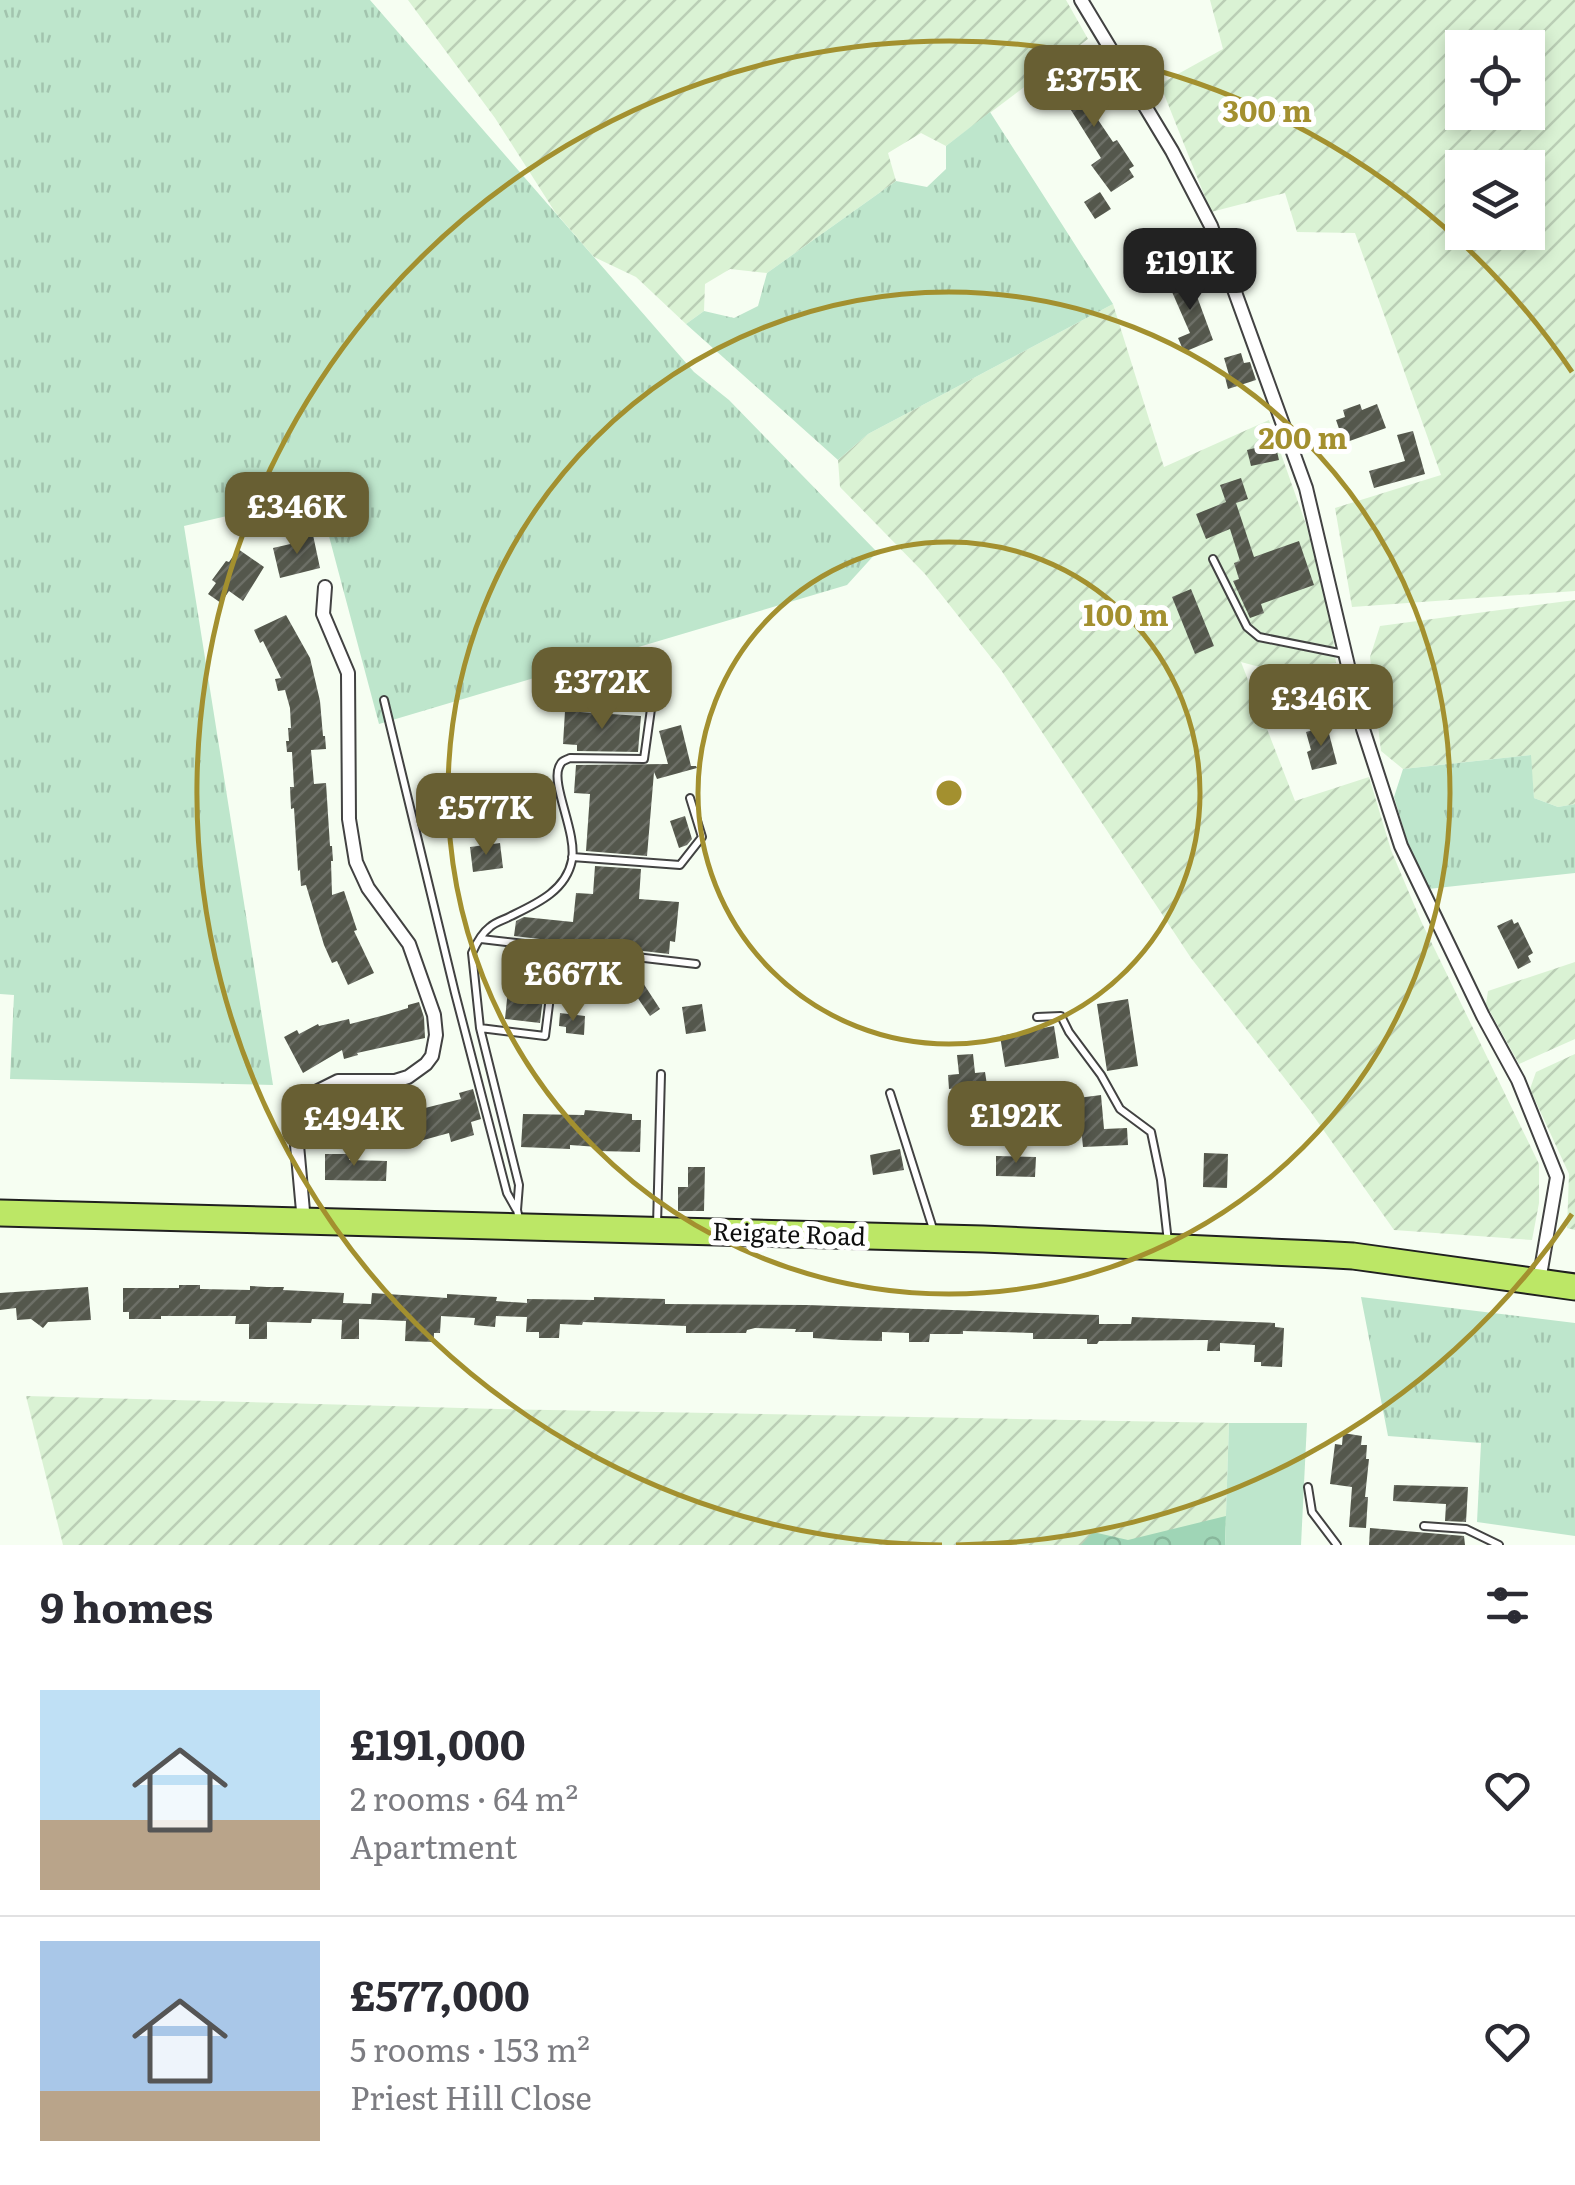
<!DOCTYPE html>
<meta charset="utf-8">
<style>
body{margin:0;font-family:Literata,serif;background:#f2f2f3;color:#2b2b33;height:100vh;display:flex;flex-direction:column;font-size:38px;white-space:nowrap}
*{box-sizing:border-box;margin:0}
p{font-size:32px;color:#7c7c81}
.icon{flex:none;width:55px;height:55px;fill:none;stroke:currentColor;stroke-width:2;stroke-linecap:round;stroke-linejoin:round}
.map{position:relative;height:1545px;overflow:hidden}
.drawer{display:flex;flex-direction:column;background:#fff;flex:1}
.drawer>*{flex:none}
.fabs{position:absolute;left:1445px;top:30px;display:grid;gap:20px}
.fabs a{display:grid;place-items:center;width:100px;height:100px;border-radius:0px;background:#fff;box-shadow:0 5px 15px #0003;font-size:50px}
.price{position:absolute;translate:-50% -85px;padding:0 22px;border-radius:20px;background:#685f33;color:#fff;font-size:32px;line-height:65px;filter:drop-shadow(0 2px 5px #0008)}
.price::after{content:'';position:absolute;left:50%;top:60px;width:30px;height:22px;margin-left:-15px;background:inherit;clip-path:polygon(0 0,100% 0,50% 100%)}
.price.active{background:#222;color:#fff}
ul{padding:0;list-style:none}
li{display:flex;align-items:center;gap:30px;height:250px;padding:0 40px}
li+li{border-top:2px solid #e1e1e2}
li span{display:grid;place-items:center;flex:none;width:280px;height:200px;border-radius:0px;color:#555}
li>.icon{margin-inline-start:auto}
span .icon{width:120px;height:120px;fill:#fffc;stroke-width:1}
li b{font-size:42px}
h2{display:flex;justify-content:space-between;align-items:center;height:120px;padding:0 40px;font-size:42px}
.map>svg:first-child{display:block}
.farmland{fill:url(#farmland-furrows);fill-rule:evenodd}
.grass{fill:url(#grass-tufts)}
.forest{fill:url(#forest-crowns)}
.garden{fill:#bee6cc}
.building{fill:url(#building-hatch)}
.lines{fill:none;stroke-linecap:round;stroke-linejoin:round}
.lane-casing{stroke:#424242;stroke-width:10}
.street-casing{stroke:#424242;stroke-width:16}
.highway-casing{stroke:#202020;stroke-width:29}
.lane{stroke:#fff;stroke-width:6}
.street{stroke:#fff;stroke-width:12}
.highway{stroke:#bce766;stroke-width:25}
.ring{fill:none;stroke:#a3902f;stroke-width:5}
.labels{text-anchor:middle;stroke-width:10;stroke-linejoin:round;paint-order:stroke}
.street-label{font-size:25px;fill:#0f0f0f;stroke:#fff}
.centre{fill:#a3902f;stroke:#fff;stroke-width:5}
.ring-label{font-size:30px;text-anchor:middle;font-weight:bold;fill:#a3902f;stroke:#fff;stroke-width:10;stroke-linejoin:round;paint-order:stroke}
</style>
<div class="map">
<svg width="1575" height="1545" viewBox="0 0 1575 1545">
<defs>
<pattern id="farmland-furrows" width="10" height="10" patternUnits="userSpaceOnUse" patternTransform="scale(2.5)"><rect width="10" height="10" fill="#daf2d4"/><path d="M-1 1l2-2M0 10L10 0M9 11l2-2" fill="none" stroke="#baceb5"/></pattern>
<pattern id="grass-tufts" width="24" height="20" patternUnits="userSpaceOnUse" patternTransform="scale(2.5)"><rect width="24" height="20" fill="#bee6cc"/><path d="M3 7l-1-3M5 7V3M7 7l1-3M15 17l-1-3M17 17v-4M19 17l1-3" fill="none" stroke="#a2c4ae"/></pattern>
<pattern id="forest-crowns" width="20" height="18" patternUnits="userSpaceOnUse" patternTransform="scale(2.5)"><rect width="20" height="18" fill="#9fd5b6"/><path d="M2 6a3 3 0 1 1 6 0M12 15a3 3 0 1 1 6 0" fill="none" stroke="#88b69b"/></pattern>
<pattern id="building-hatch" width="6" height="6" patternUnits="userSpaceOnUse" patternTransform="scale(2.5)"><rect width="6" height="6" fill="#54574c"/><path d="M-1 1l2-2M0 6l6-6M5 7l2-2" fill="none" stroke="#6d6f67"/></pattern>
</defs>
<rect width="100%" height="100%" fill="#f6fef2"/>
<path class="farmland" d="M408,0H1066L1088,39L946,146L921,133L888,153L896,181L767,273L730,269L705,284L704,311L686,324L636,277L594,257L555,212L495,118Z
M1210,0H1575V591L1352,607L1335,508L1441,475L1355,233L1297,232L1285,193L1211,212L1160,84L1223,49ZM1462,48H1528V112H1462ZM1462,168H1528V232H1462Z
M1113,304L1164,467L1269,420L1326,581L1336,663L1271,670L1241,662L1295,801L1369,777L1391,850L1421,921L1539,1164V1203L1532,1240L1394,1230L1310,1111L1191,958L1001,670L925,574L840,487L838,460L868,434Z
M1575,600V804L1558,807L1534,798L1530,755L1403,769L1381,751L1370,657L1380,626Z
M1575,962V1039L1519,1064L1486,1004L1488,991Z
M1575,1054V1230L1567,1228L1569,1174L1530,1089L1536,1072Z
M26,1396L498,1409L1229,1423L1225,1545H63Z"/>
<path class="grass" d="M0,0H370L694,372L729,400L877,552L847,585L379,724L318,495L184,526L273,1085L10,1079L14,995L0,994Z
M990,112L1113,304L868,434L838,460L686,324L704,311L734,318L758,306L767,273L896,181L927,187L946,169V146Z
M1531,755L1534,798L1558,807L1575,804V873L1428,889L1407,840L1394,797L1403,769Z
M1361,1297L1575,1323V1536L1477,1522L1481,1443L1388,1436Z"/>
<path class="forest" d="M1226,1516L1225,1545H1081L1093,1532L1128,1540Z"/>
<path class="garden" d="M1229,1423H1307L1301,1545H1225Z"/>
<path class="building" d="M1069,62L1092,99L1086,102L1113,142L1117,140L1134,166L1129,169L1134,177L1111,192L1091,165L1101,158L1049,75Z
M1100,192L1111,209L1095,219L1084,202Z
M1188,272L1213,340L1184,352L1178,338L1190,333L1169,285L1173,284L1171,278Z
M1241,353L1244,363L1250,362L1256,380L1228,389L1225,377L1229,375L1224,358Z
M1360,404L1362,410L1377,404L1386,428L1344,443L1336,420L1345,417L1343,410Z
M1413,431L1425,474L1374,488L1369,471L1405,461L1397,435Z
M1275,443L1279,460L1251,466L1247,450Z
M1241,478L1248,499L1236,503L1254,557L1299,541L1314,585L1261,604L1264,613L1250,618L1233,581L1239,579L1234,563L1240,561L1230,529L1206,539L1196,514L1226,502L1220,485Z
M313,535L320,568L280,578L273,548L299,542L298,538Z
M238,549L264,567L243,601L229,591L221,603L208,594L216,583L212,580L226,561L229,562Z
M1191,589L1214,646L1195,654L1172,597Z
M286,615L310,658L320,701L323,736H325L326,749L311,750L314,784L326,783L330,846H332L333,861H331L332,895L344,891L357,930L354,931L374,973L348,985L337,961L332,963L324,945L306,885L301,886L300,870L298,871L294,808L291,809L290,787H294L292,752H287L286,741H289L288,728H291L290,708L285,690L278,691L275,679L281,678L263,641L260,643L254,630Z
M658,652L666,679L648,685L641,658Z
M565,711L641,716L638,752L577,751V745L563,744Z
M681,725L691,766H696L697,768L657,779L654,772L647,856L586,851L590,794L574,793L576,765L668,764L659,731Z
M1327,726L1337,764L1312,770L1307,752L1311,750L1306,732Z
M685,816L692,839L687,845L679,848L670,821Z
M500,843L503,868L473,872L470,847Z
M595,866L641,869L639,899L679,902L675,942L670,941L669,954L514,936L516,921L524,917L573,922L576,893L593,894Z
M1512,919L1514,924L1518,922L1533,953L1528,956L1531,962L1518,969L1497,926Z
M512,950L630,963L660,1009L650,1016L618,969L550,963L549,975L545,980L540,1023L505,1019Z
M1128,999L1138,1066L1107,1071L1097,1004Z
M419,1002L424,1017L425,1038L357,1053L358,1055L344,1059L342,1050L303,1073L284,1037L297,1030L299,1034L318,1024L319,1026L349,1019L350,1024L385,1015L408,1008V1005Z
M702,1004L706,1031L686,1034L682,1007Z
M560,1013L585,1016L584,1035L566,1033V1027L559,1026Z
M1054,1026L1059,1058L1005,1067L1000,1036Z
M973,1054L975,1073L985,1072L987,1085L949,1089L948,1075L959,1074L957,1055Z
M473,1089L481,1119L471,1122L474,1135L451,1142L449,1133L409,1144L401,1114L461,1099L459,1093Z
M342,1091L364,1092V1103H368L367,1124L337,1123L338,1092Z
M1101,1095L1104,1129L1127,1128L1128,1145L1083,1147L1078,1098Z
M585,1110L632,1114V1120H641L640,1152L598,1151V1147L570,1145V1149L521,1147L523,1114L584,1115Z
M900,1149L904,1170L873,1175L870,1155Z
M1204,1153L1228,1154L1227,1188L1203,1187Z
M325,1154H349V1160L387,1161L386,1181L325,1180Z
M996,1156L1036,1157L1035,1177L996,1176Z
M688,1167H705L704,1211H678V1187H688Z
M179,1285H200V1289L250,1290V1286L267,1287H284L283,1290L344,1293L343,1303L371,1304L372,1293L447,1298V1294L497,1297L496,1301L527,1303V1299L594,1300V1297L665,1299V1304L807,1305L1099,1315V1324H1131L1132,1317L1275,1323V1327L1284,1328L1282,1367L1261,1366V1362H1254L1255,1345L1220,1343V1351H1207L1208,1340L1099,1341L1097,1344H1087V1339H1033V1333L963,1331V1334H930L929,1342H909V1333L882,1332V1341L842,1340L813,1338V1332H795L796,1329L755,1328L747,1330L746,1333H686V1326L583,1322L582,1325L560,1324L559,1338H539V1332H526L527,1317L496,1316L495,1327L474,1325L475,1318L441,1316L440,1333H434V1342L405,1341L406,1321L359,1319V1339H341L342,1320L312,1319L311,1323L267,1322V1339H249V1324H235L236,1316H161V1319H129V1312H123V1288H179Z
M88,1287L91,1320L48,1322L43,1328L31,1319L17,1320L16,1308L0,1310V1293Z
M1343,1433L1362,1436L1361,1445H1367L1366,1459H1369L1365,1497H1368L1366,1528L1349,1527L1352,1487L1330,1484L1335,1444L1342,1445Z
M1394,1485L1468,1487L1466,1522L1445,1521L1446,1504L1393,1501Z
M1370,1528L1464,1536L1465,1545H1369Z"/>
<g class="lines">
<defs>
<path id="lane" d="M1213,559L1247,627L1259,637L1344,654
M384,700L455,993L507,1193L516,1209
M572,857L680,865L702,837L690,798
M481,939L696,964
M1037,1017L1061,1016L1069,1032L1101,1075L1120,1109L1151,1132L1161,1180L1168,1242
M480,1028L545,1036L552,981
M890,1093L934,1232
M520,1223L517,1210L519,1185L480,1028L472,953C476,944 482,933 490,927C495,922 504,920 511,916C536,904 566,891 572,860C577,833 551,785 559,767C562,760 564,761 570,758L644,759L651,709
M657,1225L661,1074
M1308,1487L1312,1512L1337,1545
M1424,1526L1466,1529L1499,1545"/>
<path id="street" d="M1081,0L1172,151L1211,226L1306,488L1363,729L1401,846L1483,1016L1518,1080L1557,1177L1539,1281
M304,1222L296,1134L297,1117L302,1107L316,1092L338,1081H395L408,1077L426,1064L432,1056L436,1035L434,1015L409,944L368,888L356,862L349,819L348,673L323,614L325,587"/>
<path id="highway" d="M0,1213L983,1239L1317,1254L1353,1256L1575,1287"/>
</defs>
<use href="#lane" class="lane-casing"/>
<use href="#street" class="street-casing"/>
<use href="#highway" class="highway-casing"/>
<use href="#lane" class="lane"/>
<use href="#street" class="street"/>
<use href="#highway" class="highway"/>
</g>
<g class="ring">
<circle cx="949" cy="793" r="251"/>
<circle cx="949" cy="793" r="501"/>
<path d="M1572 1214A752 752 0 0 1 956 1545M942 1545A752 752 0 1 1 1572 372"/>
</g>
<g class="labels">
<g class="street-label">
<text transform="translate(789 1234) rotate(2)" y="9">Reigate Road</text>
</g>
</g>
<circle cx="949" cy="793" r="15" class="centre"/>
<g class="ring-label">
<text x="1267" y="122">300 m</text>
<text x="1303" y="449">200 m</text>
<text x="1126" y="626">100 m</text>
</g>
</svg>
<div class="fabs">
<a><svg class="icon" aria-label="locate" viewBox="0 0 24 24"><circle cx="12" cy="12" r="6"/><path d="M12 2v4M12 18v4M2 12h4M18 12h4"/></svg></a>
<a><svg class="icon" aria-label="layers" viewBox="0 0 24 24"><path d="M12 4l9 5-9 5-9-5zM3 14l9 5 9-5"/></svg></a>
</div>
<b class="price" style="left:1094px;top:130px">£375K</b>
<b class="price active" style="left:1190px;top:313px">£191K</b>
<b class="price" style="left:297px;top:557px">£346K</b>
<b class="price" style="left:602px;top:732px">£372K</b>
<b class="price" style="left:1321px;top:749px">£346K</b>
<b class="price" style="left:486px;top:858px">£577K</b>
<b class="price" style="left:573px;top:1024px">£667K</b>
<b class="price" style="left:1016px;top:1166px">£192K</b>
<b class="price" style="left:354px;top:1169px">£494K</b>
</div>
<section class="drawer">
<h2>9 homes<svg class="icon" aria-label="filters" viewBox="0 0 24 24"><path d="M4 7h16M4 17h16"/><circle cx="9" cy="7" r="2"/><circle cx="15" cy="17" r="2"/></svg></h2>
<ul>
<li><span style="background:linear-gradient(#bfe0f5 65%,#b9a48a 0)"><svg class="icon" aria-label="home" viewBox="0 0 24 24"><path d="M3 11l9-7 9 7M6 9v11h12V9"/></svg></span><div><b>£191,000</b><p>2 rooms · 64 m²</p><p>Apartment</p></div><svg class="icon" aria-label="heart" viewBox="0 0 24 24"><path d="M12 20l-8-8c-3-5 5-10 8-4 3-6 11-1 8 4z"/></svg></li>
<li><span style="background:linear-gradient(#a9c7e8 75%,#b9a48a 0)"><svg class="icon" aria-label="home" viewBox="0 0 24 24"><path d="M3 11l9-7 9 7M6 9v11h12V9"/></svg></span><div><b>£577,000</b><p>5 rooms · 153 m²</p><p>Priest Hill Close</p></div><svg class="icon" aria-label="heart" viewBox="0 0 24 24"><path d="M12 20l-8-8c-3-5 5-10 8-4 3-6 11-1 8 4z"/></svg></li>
</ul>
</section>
